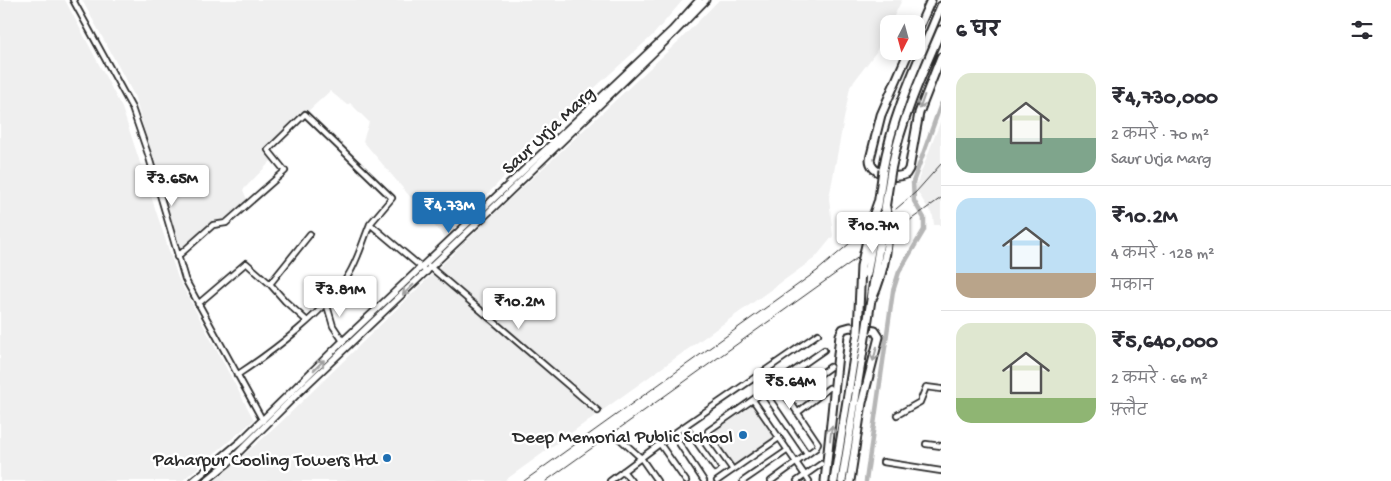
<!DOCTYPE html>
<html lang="hi">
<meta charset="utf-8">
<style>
body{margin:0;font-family:"Gochi Hand","Playpen Sans Deva",sans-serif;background:#f7f7f7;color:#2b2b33;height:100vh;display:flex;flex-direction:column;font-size:19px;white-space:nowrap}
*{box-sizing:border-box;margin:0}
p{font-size:16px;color:#7c7c81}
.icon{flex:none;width:28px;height:28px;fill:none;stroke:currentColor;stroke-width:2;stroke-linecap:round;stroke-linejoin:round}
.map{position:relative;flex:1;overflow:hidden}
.side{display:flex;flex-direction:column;background:#fff;width:450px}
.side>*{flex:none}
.needle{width:32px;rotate:186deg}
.buttons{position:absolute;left:880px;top:15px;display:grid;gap:10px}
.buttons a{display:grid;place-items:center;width:45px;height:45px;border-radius:10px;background:#fff;box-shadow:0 2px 12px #0003;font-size:25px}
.price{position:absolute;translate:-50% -42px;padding:0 11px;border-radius:5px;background:#fff;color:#222;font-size:16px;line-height:32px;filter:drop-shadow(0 1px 2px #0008)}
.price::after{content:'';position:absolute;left:50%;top:30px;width:15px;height:11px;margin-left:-8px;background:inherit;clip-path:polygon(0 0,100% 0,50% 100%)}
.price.active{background:#1f6fb2;color:#fff}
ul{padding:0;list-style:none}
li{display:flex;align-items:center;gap:15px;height:125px;padding:0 15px}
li+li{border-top:1px solid #e1e1e2}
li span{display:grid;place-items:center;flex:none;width:140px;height:100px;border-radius:15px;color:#555}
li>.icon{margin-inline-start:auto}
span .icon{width:60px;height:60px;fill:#fffc;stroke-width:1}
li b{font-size:21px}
h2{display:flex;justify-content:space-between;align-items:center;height:60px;padding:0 15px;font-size:21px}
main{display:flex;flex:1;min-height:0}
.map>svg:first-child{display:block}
.built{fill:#efefef}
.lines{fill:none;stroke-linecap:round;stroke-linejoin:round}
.canal{stroke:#b6b6b6;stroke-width:4.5}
.minor-casing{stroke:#2b2b2b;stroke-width:8}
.tertiary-casing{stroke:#2b2b2b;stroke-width:9}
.secondary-casing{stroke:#2b2b2b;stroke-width:11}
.minor{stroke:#fff;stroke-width:4.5}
.tertiary{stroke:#fff;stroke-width:5.5}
.secondary{stroke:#fff;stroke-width:7}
.rail{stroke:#2b2b2b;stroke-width:1}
.secondary-bridge-casing{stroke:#2b2b2b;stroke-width:11;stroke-linecap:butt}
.secondary-bridge{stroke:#fff;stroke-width:7}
.oneway{stroke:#a0a0a0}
.poi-dot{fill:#1f6fb2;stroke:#fff;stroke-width:2}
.labels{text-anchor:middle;stroke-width:5;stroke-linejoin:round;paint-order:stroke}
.street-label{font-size:19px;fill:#2b2b2b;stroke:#fff}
.poi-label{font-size:19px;fill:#2b2b2b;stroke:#fff;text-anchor:end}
</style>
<main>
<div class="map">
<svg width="941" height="481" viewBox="0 0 941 481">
<rect width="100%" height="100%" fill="#fff"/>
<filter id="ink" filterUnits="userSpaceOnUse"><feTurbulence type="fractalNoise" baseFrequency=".02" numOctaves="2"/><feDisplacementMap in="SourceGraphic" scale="10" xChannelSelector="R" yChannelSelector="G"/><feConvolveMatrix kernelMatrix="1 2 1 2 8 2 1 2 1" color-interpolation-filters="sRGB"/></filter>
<g filter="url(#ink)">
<path class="built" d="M0,0H65L122,108L178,278L254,420L182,481H0Z
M82,0H683L653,35L559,120L445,238L363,141L369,122L350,103L347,105L330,91L306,113L300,112L264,149L273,159L243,190L248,202L218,224L213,220L181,252L134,95Z
M719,0H902L876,52L850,87L829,198L833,236L815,258L504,481H214L277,426L495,213L681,39Z
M941,120V225H934L933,216L915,188Z
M753,405L775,437L733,466L711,434Z"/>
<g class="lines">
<path class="canal" d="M866,481L893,291L899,272L924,230V218L914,201L913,182L941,104"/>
<defs>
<path id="minor" d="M73,0L132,108L148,154L185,279L263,421
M177,257L213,225L226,223L285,171L268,150L305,114L392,198L370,224L427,272
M429,266L598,411
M326,302L333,326L343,341
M198,304L246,263L270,284
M307,321L285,301L270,284L310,234
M768,369L818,443L816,448L771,481
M237,375C272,352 328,310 349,274C358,259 363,241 370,224
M755,378L807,454
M787,398L830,367
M753,400L809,481
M797,413L829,388
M897,415L920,402L926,387L941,389
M685,426L715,468
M673,434L704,481
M620,439L641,458L657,481
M660,444L686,481
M926,444L941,446
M883,462L941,471
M733,470L708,435V431L824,350
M623,471L631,481
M610,481L673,434L818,334
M717,481L779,438
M743,481L788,450
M797,481L821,464"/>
<path id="tertiary" d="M193,481L241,441L343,341L672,30L699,0
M206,481L228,463L296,395L493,208L674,33L706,0"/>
<path id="secondary" d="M916,34L931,0
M909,51L881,115L870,159C870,174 894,180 906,174L909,169L919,113L941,57
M883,170C893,112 919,60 941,6
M891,170C901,121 921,76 941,30
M861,310L867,274
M825,481L840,335L843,329L850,327L875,331L879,337L862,403L850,481
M834,481L858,332
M842,481L866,332"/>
</defs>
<use href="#minor" class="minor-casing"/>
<use href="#tertiary" class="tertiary-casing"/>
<use href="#secondary" class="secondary-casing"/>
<use href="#minor" class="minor"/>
<use href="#tertiary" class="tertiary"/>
<use href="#secondary" class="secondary"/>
<path class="rail" d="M896,209L916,192L941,164
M524,481L817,271L856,238
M546,481L941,198"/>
<defs>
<path id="secondary-bridge" d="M878,205L883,170
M867,274L877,215
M872,299C884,273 892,235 886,207
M858,332L861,266L872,219L878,202
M866,332L891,170"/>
</defs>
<use href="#secondary-bridge" class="secondary-bridge-casing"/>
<use href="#secondary-bridge" class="secondary-bridge"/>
</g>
<defs><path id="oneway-shaft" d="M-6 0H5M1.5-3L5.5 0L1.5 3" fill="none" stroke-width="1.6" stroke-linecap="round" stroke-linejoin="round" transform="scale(1.25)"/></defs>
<g class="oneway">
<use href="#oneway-shaft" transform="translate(922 102) rotate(109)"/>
<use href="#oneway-shaft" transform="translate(408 290) rotate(136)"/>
<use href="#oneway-shaft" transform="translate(875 354) rotate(105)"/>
<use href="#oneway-shaft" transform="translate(319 365) rotate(-45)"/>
<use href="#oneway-shaft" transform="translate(831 433) rotate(-83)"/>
</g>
</g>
<g class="poi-dot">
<circle cx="743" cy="435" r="5"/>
<circle cx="387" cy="458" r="5"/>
</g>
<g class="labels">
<g class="street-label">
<text transform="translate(547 129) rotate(-43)" y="7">Saur Urja Marg</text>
</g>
<g class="poi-label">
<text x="733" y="442">Deep Memorial Public School</text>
<text x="377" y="465">Paharpur Cooling Towers ltd</text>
</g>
</g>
</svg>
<div class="buttons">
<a><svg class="needle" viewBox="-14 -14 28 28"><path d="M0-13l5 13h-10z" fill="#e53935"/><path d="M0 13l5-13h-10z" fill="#7c7c81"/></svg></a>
</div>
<b class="price" style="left:172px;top:207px">₹3.65M</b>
<b class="price active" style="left:449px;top:234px">₹4.73M</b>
<b class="price" style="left:873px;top:254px">₹10.7M</b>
<b class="price" style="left:340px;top:318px">₹3.81M</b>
<b class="price" style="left:519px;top:330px">₹10.2M</b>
<b class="price" style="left:790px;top:410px">₹5.64M</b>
</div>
<section class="side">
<h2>6 घर<svg class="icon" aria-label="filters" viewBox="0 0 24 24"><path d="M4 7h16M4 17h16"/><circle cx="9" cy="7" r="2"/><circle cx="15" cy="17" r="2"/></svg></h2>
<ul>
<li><span style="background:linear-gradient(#dfe7d0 65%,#7fa58c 0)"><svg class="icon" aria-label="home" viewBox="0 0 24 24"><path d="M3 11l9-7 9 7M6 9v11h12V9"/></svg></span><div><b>₹4,730,000</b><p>2 कमरे · 70 m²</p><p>Saur Urja Marg</p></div></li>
<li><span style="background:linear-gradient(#bfe0f5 75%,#b9a48a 0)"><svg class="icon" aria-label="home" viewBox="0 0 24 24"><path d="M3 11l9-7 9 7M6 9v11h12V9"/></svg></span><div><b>₹10.2M</b><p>4 कमरे · 128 m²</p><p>मकान</p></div></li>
<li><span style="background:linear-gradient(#dfe7d0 75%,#8fb573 0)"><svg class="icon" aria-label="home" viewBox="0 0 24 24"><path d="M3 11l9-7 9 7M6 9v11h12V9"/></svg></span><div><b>₹5,640,000</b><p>2 कमरे · 66 m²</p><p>फ़्लैट</p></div></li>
</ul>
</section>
</main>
